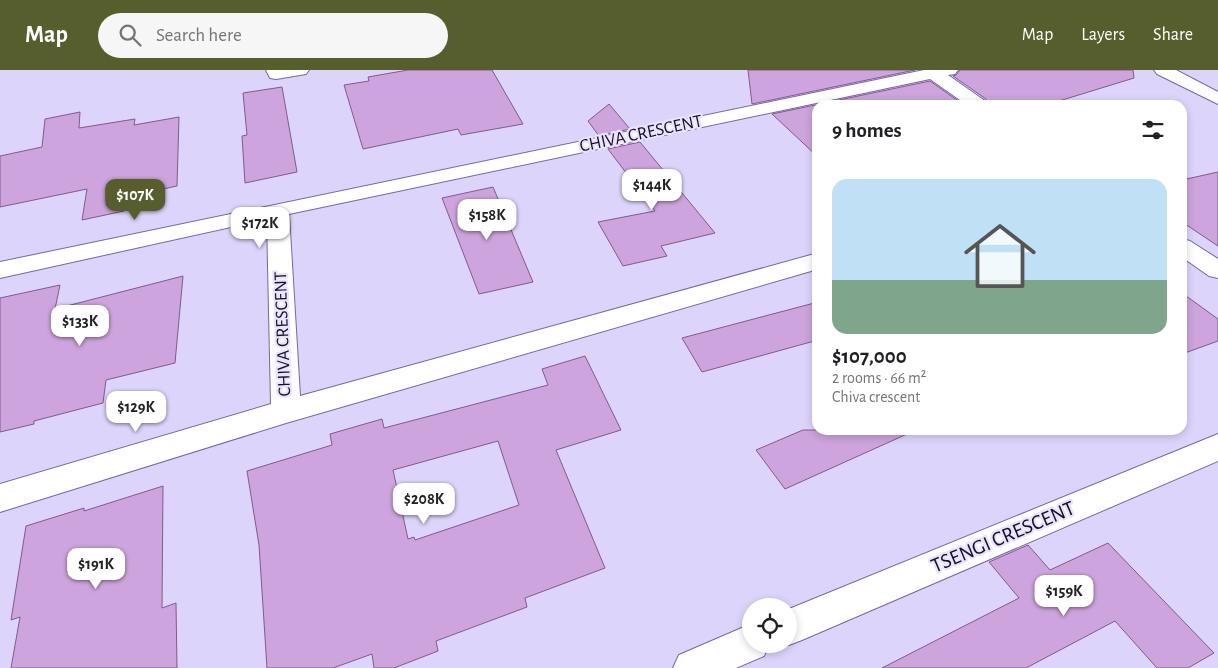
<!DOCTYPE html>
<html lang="en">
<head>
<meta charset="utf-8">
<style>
  :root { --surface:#fff; --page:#f6f6f6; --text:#202124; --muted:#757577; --accent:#565e2d }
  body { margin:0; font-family:"Alegreya Sans",sans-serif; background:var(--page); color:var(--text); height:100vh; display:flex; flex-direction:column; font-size:19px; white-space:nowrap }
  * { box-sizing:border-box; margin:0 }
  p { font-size:16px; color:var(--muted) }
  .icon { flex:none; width:28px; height:28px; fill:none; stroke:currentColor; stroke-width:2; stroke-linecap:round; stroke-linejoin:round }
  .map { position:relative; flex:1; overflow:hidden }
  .details { position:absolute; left:812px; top:30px; width:375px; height:335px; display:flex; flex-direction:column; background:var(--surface); border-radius:15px; box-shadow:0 2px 8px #0003 }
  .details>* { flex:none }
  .tools { position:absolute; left:742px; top:528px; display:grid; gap:10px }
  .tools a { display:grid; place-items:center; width:55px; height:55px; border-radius:50%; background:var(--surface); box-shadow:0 2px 8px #0003; font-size:25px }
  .price { position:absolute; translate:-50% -42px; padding:0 11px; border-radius:10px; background:#fff; color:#222; font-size:16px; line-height:32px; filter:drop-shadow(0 1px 2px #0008) }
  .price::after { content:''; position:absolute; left:50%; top:30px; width:15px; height:11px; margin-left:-8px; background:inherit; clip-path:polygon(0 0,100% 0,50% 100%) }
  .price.current { background:var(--accent); color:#fff }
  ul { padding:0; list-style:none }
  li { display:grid; align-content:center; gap:10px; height:265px; padding:0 20px }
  li span { display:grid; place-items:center; height:155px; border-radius:15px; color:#555 }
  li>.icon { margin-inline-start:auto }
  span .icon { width:90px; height:90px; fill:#fffc; stroke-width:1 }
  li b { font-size:21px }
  h2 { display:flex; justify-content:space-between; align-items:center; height:60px; padding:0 20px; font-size:21px }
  header { display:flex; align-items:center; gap:30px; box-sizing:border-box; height:70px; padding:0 25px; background:var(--accent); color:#fff }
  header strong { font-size:24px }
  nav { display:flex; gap:28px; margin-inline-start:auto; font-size:18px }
  .search { width:350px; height:45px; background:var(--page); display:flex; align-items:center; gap:12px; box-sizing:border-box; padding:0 18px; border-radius:28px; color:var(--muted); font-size:19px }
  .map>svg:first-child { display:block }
  .building { fill:#cda4dd; stroke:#805a8e; fill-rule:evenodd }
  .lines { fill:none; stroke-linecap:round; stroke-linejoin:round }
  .minor-casing { stroke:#7867a2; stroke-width:2 }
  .minor { fill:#fff; fill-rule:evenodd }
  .labels { text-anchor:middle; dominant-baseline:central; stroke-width:4.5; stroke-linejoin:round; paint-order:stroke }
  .street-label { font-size:18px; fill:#160f26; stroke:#e9e3fe }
  .near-street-label { font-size:21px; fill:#160f26; stroke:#e9e3fe }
</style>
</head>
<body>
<header>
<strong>Map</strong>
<div class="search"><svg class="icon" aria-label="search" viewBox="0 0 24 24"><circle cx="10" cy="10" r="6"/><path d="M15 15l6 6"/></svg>Search here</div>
<nav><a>Map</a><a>Layers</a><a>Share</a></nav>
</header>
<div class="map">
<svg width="1218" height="598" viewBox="0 0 1218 598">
  <rect width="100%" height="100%" fill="#ddd4fb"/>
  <!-- building -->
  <path class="building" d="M 408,0 L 492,0 L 523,54 L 461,65 L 458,59 L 363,79 L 344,15 L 369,11 L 368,7 Z
    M 748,0 L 915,0 L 752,34 Z
    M 960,0 L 1133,0 L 1134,8 L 1046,35 L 990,35 L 986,29 L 953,6 L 956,5 Z
    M 930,11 L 964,35 L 818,35 L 818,87 L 772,44 Z
    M 282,17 L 297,102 L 245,113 L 242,66 L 247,65 L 243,23 Z
    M 609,34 L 630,59 L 599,66 L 588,51 Z
    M 80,42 L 79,58 L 135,49 L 134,55 L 179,47 L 177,116 L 126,127 L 124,141 L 82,150 L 87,119 L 0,137 L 0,86 L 42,77 L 45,49 Z
    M 640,72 L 715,163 L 661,176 L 667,186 L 623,196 L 598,152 L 655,141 L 608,79 Z
    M 1218,102 L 1218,176 L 1182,152 L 1182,110 Z
    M 493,117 L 533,212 L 479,224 L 442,128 Z
    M 183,206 L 175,293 L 106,310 L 103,333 L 34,351 L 34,354 L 0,362 L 0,228 L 60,215 L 55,239 Z
    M 1182,223 L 1218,249 L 1218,271 L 1182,284 Z
    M 818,232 L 818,270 L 702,302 L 682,268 Z
    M 585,286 L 621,360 L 556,380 L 605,498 L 525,528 L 527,537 L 436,571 L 438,581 L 394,598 L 374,598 L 372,584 L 333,598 L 267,598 L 259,475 L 247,401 L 332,375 L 330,364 L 382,349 L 384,358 L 548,315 L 542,299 ZM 498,371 L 519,435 L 415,470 L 414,467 L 408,469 L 393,400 Z
    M 803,360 L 916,360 L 785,419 L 756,380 Z
    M 163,416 L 162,538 L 176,533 L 177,598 L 11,598 L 20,547 L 11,550 L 26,456 L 84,438 L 84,441 Z
    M 1108,473 L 1214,583 L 1188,598 L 1157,598 L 1115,551 L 1026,598 L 882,598 L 1019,528 L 989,492 L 1028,475 L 1050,500 Z"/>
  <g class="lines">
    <!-- minor casing -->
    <g class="minor-casing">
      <path id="minor" d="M 266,0 L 309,0 L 306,4 L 276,9 L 270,8 Z
        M 924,0 L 958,0 L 955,4 L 948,5 L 985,31 L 988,35 L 967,35 L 930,9 L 289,144 L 300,326 L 818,183 L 818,199 L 286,353 L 0,442 L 0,414 L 271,334 L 267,149 L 0,208 L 0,192 Z
        M 1154,0 L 1176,0 L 1218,22 L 1218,34 L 1157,4 Z
        M 1182,169 L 1190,171 L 1218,189 L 1218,208 L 1209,206 L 1182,187 Z
        M 1218,364 L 1218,391 L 802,570 L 789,575 L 785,574 L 789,574 L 789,539 Z
        M 751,554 L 751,574 L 769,574 L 764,586 L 736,598 L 673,598 L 679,585 Z"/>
    </g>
    <!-- minor -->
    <use href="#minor" class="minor"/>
  </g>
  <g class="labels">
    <!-- street labels -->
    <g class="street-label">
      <text transform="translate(641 64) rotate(-12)">CHIVA CRESCENT</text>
      <text transform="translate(283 264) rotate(-92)">CHIVA CRESCENT</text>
    </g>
    <!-- near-street labels -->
    <g class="near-street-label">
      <text transform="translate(1003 467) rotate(-23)">TSENGI CRESCENT</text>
    </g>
  </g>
</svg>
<div class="tools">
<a><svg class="icon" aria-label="locate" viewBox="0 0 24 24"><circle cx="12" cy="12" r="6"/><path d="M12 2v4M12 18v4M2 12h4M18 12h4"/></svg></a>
</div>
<b class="price" style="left:652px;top:141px">$144K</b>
<b class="price current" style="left:135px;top:151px">$107K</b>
<b class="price" style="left:487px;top:171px">$158K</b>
<b class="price" style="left:260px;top:179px">$172K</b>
<b class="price" style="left:80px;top:277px">$133K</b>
<b class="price" style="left:136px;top:363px">$129K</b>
<b class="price" style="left:424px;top:455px">$208K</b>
<b class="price" style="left:96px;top:520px">$191K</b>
<b class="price" style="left:1064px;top:547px">$159K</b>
<section class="details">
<h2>9 homes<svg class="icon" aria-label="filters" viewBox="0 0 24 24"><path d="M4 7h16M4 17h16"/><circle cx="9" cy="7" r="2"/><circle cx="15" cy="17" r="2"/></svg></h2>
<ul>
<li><span style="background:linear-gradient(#bfe0f5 65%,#7fa58c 0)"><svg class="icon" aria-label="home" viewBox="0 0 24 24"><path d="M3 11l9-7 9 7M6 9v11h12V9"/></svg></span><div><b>$107,000</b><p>2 rooms · 66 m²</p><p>Chiva crescent</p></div></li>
</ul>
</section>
</div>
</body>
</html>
